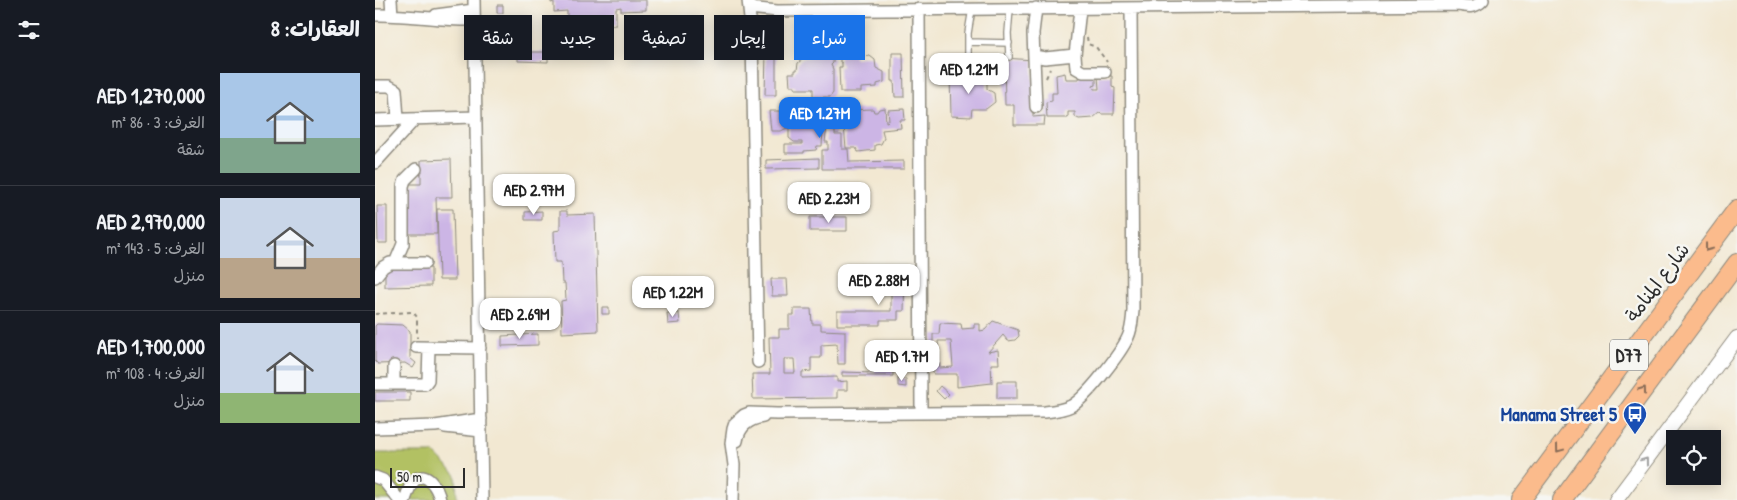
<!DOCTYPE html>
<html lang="ar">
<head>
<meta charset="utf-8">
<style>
  :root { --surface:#171b24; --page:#20242c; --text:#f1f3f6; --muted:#9ea1a6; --line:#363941; --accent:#1a73e8 }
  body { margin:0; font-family:"Patrick Hand","Playpen Sans Arabic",sans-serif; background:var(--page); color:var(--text); direction:rtl; height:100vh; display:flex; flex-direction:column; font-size:19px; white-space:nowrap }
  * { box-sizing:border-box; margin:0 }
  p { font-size:16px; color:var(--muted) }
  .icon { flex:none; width:28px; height:28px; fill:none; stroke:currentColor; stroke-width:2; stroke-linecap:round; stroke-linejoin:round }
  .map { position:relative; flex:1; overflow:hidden; direction:ltr }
  .panel { display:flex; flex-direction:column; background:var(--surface); width:375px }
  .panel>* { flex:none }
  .banner { position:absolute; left:15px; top:15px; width:475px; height:45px; direction:rtl; display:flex; gap:10px }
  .controls { position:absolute; left:1291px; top:430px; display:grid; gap:10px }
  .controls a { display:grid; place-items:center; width:55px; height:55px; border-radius:0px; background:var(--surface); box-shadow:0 2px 12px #0003; font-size:25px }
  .scale { position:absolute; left:15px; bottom:12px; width:75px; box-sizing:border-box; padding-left:5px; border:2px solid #2b2b2b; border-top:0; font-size:14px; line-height:18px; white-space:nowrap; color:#2b2b2b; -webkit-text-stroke:4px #f6f6f2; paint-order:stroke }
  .price { position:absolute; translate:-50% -42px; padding:0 11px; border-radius:10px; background:#fff; color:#222; font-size:16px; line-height:32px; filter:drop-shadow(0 1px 2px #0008) }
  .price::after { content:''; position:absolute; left:50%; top:30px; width:15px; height:11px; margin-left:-8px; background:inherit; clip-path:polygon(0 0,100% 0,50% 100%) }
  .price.active { background:var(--accent); color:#fff }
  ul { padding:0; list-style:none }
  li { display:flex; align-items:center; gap:15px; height:125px; padding:0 15px }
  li+li { border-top:1px solid var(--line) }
  li span { display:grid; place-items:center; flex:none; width:140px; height:100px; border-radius:0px; color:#555 }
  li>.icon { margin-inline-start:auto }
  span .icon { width:60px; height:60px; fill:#fffc; stroke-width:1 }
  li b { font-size:21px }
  h2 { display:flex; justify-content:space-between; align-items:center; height:60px; padding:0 15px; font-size:21px }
  .chip { padding:0 18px; border-radius:0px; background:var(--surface); box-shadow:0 2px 12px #0003; font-size:18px; line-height:45px }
  .chip.active { background:var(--accent); color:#fff }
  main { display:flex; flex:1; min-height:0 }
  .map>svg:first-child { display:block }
  .green { fill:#b2c163; stroke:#6e7647 }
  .building { fill:#ccb5e5; fill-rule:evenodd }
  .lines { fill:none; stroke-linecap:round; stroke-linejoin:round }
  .service-casing { stroke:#8e8a7e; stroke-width:8 }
  .minor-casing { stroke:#8e8a7e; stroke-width:14 }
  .tertiary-casing { stroke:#8e8a7e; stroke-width:16 }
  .primary-casing { stroke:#8e8a7e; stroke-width:20 }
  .path { stroke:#8e8a7e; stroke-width:2; stroke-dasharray:4 4; stroke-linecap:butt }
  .service { stroke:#fff; stroke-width:5.5 }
  .minor { stroke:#fff; stroke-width:11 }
  .tertiary { stroke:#fff; stroke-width:14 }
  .primary { stroke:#fbbb8c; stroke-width:18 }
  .oneway { stroke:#896c57 }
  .oneway2 { stroke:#a0a0a0 }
  .labels { text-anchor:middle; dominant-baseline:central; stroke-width:5; stroke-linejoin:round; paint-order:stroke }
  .shield { fill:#f6f6f2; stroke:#686867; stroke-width:1 }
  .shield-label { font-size:18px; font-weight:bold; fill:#2b2b2b }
  .street-label { font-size:19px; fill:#2b2b2b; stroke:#f6f6f2 }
  .transit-label { font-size:19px; font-weight:bold; fill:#164399; stroke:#f6f6f2; text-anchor:end }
</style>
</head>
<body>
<main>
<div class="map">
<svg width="1362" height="500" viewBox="0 0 1362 500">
  <rect width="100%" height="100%" fill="#f6f6f2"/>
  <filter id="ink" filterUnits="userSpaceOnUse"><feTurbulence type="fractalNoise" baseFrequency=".02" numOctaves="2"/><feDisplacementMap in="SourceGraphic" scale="10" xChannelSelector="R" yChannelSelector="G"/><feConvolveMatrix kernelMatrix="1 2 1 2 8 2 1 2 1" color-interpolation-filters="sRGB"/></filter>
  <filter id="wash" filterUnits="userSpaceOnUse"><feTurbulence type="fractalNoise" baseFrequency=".0096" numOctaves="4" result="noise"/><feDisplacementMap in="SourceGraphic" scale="20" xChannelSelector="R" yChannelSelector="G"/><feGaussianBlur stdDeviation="1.12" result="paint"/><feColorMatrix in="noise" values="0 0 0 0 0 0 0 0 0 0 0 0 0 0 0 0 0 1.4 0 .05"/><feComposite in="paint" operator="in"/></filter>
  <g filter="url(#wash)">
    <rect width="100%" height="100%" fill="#f2e8d2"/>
    <!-- green -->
    <path class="green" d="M 0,453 L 59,453 L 81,475 L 82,500 L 0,500 Z"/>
    <g id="blocks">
      <!-- building -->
      <path class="building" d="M 176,0 L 271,0 L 271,10 L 246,11 L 246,7 L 241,8 L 241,25 L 192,27 L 191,23 L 188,23 L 188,18 L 192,18 L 192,11 L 179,12 L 179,2 L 176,3 Z
        M 122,5 L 128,5 L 128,13 L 122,13 Z
        M 126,45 L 132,45 L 133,53 L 127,53 Z
        M 391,51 L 401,51 L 401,95 L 390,95 Z
        M 143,52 L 173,52 L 173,62 L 143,61 Z
        M 467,53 L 477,53 L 480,58 L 495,56 L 500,60 L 501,68 L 509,72 L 509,82 L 502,84 L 502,87 L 486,88 L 486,92 L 465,92 L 464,67 L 467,67 L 467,63 L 465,62 L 465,55 L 467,55 Z
        M 517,53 L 528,53 L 529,97 L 520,97 L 519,81 L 517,81 Z
        M 453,54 L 458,57 L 458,63 L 456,65 L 458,69 L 458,93 L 455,97 L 438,97 L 438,89 L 420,89 L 420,86 L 415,86 L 414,73 L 420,73 L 420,70 L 422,70 L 423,63 L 429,58 Z
        M 629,58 L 658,60 L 658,117 L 670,116 L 669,125 L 639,125 L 639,105 L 630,105 Z
        M 690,73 L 691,79 L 704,79 L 705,76 L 716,75 L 721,79 L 721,85 L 718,86 L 719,89 L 724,89 L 723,76 L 737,76 L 737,87 L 740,88 L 739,114 L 727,114 L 724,113 L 718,118 L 704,119 L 700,117 L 700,112 L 693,112 L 693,118 L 672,118 L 671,102 L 677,101 L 677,93 L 682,93 L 681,75 Z
        M 591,74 L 591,78 L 605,76 L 612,82 L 612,89 L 619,93 L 620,102 L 611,109 L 597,109 L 596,117 L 576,116 L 575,75 Z
        M 413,107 L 419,107 L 421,110 L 424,110 L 424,107 L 448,108 L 453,111 L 453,118 L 458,117 L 458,122 L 460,123 L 460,135 L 467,135 L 467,149 L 473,149 L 474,162 L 529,161 L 529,169 L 447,169 L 447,150 L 453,150 L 453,142 L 450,142 L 452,127 L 444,127 L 448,130 L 447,146 L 442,146 L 441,150 L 429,151 L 429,153 L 410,153 L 410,144 L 427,144 L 427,142 L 419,142 L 414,138 L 414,127 L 406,131 L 396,131 L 394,111 L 404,111 L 413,115 Z
        M 510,108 L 511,122 L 514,121 L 513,110 L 529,109 L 530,120 L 525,120 L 526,128 L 507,130 L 509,138 L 506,144 L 500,145 L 500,150 L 483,152 L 481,148 L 471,148 L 468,115 L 472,110 L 498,109 L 499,112 L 502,112 L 504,109 Z
        M 444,158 L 444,168 L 391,169 L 391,160 Z
        M 76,159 L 77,197 L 61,197 L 62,234 L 32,234 L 32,184 L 46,184 L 46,160 Z
        M 2,206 L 12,206 L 12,243 L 3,243 Z
        M 62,209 L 78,209 L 80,280 L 64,280 Z
        M 167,211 L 167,220 L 150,220 L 150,212 Z
        M 185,211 L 192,211 L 192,215 L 220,214 L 223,331 L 187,333 L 186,301 L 191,300 L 190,283 L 187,283 L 186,262 L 180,262 L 179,231 L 185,230 Z
        M 435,217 L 472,217 L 472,231 L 435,231 Z
        M 10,268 L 56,268 L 56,286 L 10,287 Z
        M 516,271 L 530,271 L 529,311 L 523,311 L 523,320 L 505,320 L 505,325 L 462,325 L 462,311 L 516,311 Z
        M 396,279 L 412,279 L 413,296 L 397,296 Z
        M 227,307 L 234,307 L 234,314 L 227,314 Z
        M 419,309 L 436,309 L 437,324 L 446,324 L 446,330 L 470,331 L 470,364 L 463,364 L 462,344 L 446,345 L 446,358 L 436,358 L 436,371 L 427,372 L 427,378 L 462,377 L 462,382 L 472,381 L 472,390 L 462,390 L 462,398 L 378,399 L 377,374 L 395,374 L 394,337 L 404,337 L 404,329 L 414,329 L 414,315 L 419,315 ZM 409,359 L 419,359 L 420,373 L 409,373 Z
        M 292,313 L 304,313 L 305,323 L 293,324 Z
        M 618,321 L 643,330 L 644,336 L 640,340 L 633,341 L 628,335 L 613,352 L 623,350 L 624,364 L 616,364 L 617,383 L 582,387 L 582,374 L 558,374 L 558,334 L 564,334 L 565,323 L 586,324 L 587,329 L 599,328 L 599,324 L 605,324 L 605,331 L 610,330 ZM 563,341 L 576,341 L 578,367 L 565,368 Z
        M 2,324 L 28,325 L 35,331 L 35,358 L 41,363 L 38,368 L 30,363 L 3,364 L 0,361 L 0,326 Z
        M 163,334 L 163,345 L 127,346 L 127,336 Z
        M 500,364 L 518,365 L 518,376 L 467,376 L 467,372 L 500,373 Z
        M 523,378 L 531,379 L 531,387 L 523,386 Z
        M 622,381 L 642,381 L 642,398 L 622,398 Z
        M 565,386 L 574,394 L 569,399 L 561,391 Z
        M 0,392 L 35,392 L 35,401 L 0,401 Z"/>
    </g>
  </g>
  <g filter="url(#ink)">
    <use href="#blocks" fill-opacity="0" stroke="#8e8a7e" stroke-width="1"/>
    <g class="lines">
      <!-- service casing -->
      <g class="service-casing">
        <path id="service" d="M 593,42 L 634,43
          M 634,57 L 633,33 L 635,9
          M 593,71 L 593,33 L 597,9"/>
      </g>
      <!-- minor casing -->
      <g class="minor-casing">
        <path id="minor" d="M 16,0 L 17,15
          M 99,0 L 107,500
          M 373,0 L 377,38 L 383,362
          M 374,8 L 402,11 L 1083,5 C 1093,7 1101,8 1108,0
          M 661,8 L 658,33 L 661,107
          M 544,9 L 546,412
          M 705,9 L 700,55 L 701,68 L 708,72 L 730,72
          M 0,15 C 34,14 66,21 100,20
          M 61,15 L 99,10
          M 659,56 L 670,58 L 700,55
          M 0,86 L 14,86 L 21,90 L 23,119
          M 0,120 L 101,117
          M 0,163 L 40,119
          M 20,263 L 28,244 L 28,186 L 30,180 L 41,169
          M 0,277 L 8,267 L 15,263 L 50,263
          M 41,347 L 105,348
          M 0,384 L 50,384 L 53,380 L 54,348
          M 19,384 L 19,366
          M 70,427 L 106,431
          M 0,428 L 60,426 L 106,419
          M 362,441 C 364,426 374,419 388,417
          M 0,477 L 8,480 L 24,500
          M 30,500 C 32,494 34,486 39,481 C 51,468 63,489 65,500
          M 358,500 L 359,465 L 356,443 L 358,429 L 360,423 L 369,415 L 374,413 L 402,414 L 670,412 C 679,411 688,410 696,406 C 711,398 746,353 753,337 C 757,329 757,319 758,311 L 756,8"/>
      </g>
      <!-- tertiary casing -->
      <g class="tertiary-casing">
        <path id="tertiary" d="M 1241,500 L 1362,338"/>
      </g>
      <!-- primary casing -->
      <g class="primary-casing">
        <path id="primary" d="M 1146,500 L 1362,209
          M 1187,500 L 1362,263"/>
      </g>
      <!-- path -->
      <path class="path" d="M 712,37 L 713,44 L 721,47 L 732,62
        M 671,78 L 675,69
        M 0,314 L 38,312 L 42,317 L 42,338"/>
      <!-- service -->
      <use href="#service" class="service"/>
      <!-- minor -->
      <use href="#minor" class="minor"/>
      <!-- tertiary -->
      <use href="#tertiary" class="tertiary"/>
      <!-- primary -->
      <use href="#primary" class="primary"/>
    </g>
    <!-- one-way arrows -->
    <defs><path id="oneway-chevron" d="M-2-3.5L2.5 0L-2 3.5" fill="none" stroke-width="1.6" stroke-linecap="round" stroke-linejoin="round" transform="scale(1.25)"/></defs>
    <g class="oneway">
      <use href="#oneway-chevron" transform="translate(1333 248) rotate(127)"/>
      <use href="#oneway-chevron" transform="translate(1268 390) rotate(-54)"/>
      <use href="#oneway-chevron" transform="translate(1184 449) rotate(127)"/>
    </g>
    <use class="oneway2" href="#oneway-chevron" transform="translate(1270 461) rotate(-53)"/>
  </g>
  <!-- icons -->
  <defs>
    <g id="bus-pin" transform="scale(1.25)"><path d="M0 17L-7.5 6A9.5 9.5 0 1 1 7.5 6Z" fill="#1a4fb4" stroke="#f6f6f2"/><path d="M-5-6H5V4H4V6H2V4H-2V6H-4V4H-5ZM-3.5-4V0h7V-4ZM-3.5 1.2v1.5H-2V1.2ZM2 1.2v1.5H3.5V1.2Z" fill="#fff"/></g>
  </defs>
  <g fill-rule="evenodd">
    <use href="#bus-pin" x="1260" y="414"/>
  </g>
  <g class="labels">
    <!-- shield labels -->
    <rect class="shield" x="1235" y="339.5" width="38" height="31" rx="4"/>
    <g class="shield-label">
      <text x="1254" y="355">D77</text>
    </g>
    <!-- street labels -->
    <g class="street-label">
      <text transform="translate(1282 282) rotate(-53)">شارع المنامة</text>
    </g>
    <!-- transit labels -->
    <g class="transit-label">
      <text x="1242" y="414">Manama Street 5</text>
    </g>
  </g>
</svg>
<div class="controls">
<a><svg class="icon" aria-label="locate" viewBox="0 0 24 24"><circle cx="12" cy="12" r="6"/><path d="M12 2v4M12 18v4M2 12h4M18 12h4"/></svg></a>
</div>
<div class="scale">50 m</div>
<b class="price" style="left:594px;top:95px">AED 1.21M</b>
<b class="price active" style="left:445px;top:139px">AED 1.27M</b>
<b class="price" style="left:159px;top:216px">AED 2.97M</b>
<b class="price" style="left:454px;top:224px">AED 2.23M</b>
<b class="price" style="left:504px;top:306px">AED 2.88M</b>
<b class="price" style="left:298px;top:318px">AED 1.22M</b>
<b class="price" style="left:145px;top:340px">AED 2.69M</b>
<b class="price" style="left:527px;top:382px">AED 1.7M</b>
<div class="banner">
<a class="chip active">شراء</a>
<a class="chip">إيجار</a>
<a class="chip">تصفية</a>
<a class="chip">جديد</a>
<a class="chip">شقة</a>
</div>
</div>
<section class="panel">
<h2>العقارات: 8<svg class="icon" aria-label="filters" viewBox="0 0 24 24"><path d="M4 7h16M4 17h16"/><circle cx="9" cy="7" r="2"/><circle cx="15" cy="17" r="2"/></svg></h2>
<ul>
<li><span style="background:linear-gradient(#a9c7e8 65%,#7fa58c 0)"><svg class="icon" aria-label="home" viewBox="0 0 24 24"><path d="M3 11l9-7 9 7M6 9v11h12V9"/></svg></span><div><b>AED 1,270,000</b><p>الغرف: 3 · 86 m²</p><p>شقة</p></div></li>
<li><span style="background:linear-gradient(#c9d6e8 60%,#b9a48a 0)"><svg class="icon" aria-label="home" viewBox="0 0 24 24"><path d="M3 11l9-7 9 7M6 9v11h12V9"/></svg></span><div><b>AED 2,970,000</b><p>الغرف: 5 · 143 m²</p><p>منزل</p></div></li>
<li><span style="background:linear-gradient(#c9d6e8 70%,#8fb573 0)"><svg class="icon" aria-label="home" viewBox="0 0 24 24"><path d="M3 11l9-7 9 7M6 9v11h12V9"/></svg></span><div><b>AED 1,700,000</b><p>الغرف: 4 · 108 m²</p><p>منزل</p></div></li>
</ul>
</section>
</main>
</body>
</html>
